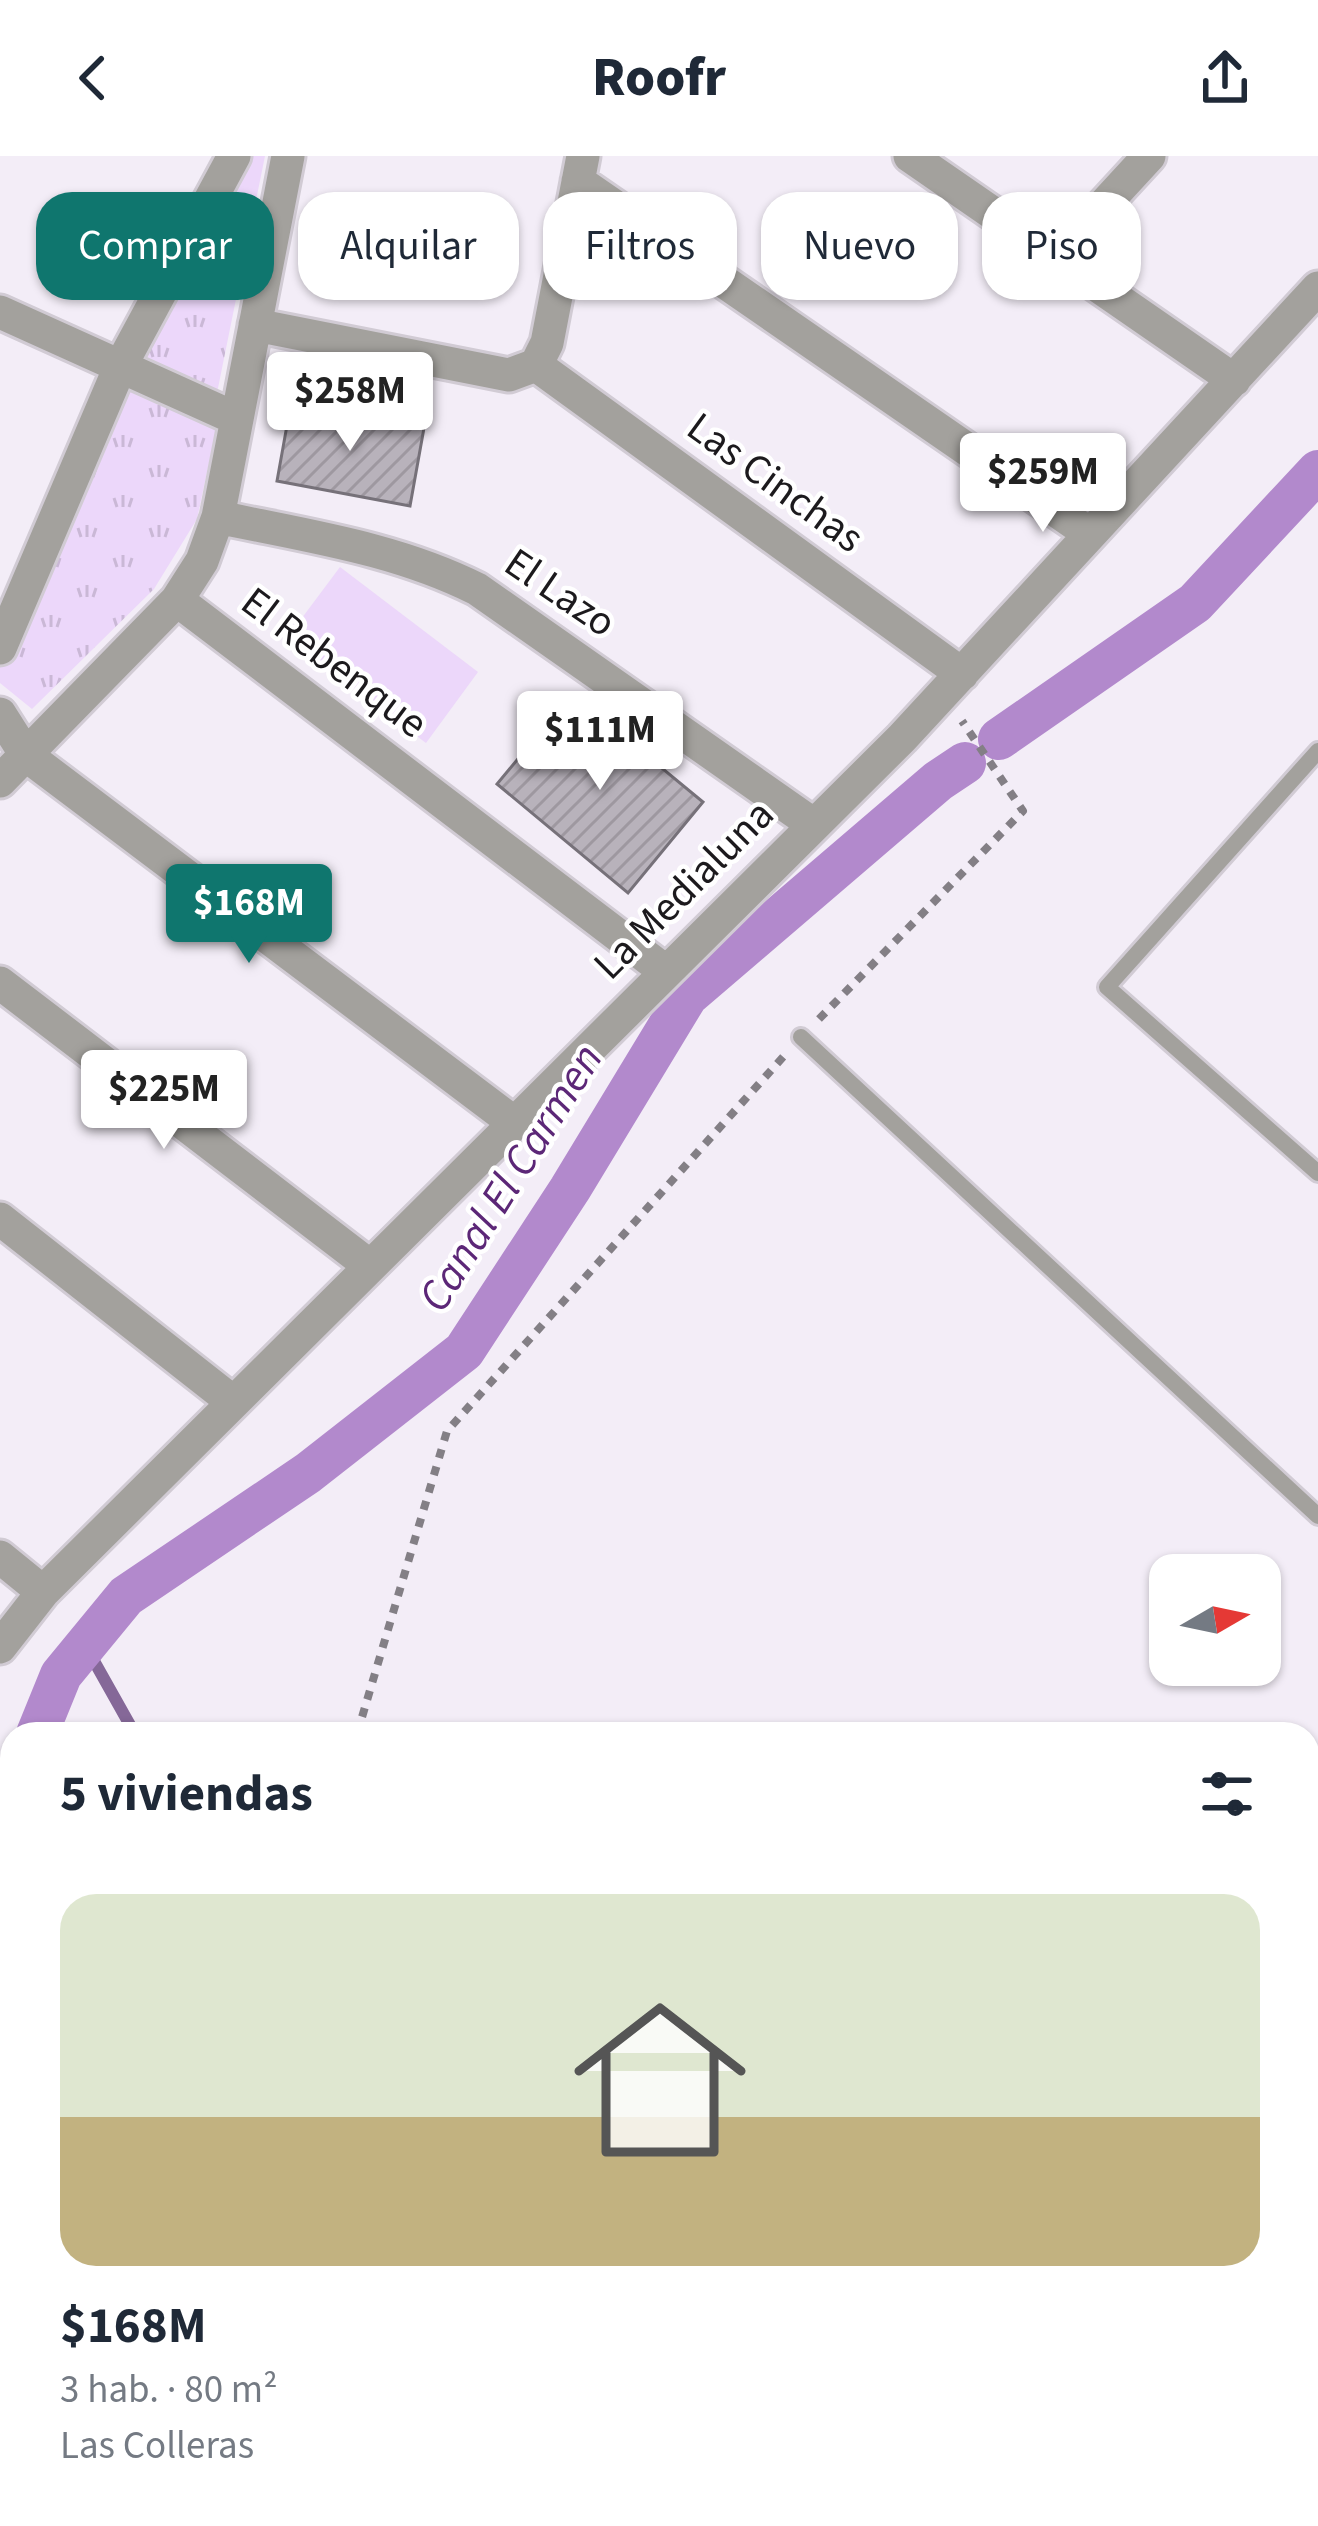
<!DOCTYPE html>
<html lang="es">
<head>
<meta charset="utf-8">
<style>
  :root { --surface:#fff; --page:#f2f2f3; --text:#1f2937; --muted:#747a83; --line:#e0e1e3; --accent:#0f766e }
  body { margin:0; font-family:"Source Sans 3",sans-serif; background:var(--page); color:var(--text); height:100vh; display:flex; flex-direction:column; font-size:45px; white-space:nowrap }
  * { box-sizing:border-box; margin:0 }
  p { font-size:39px; color:var(--muted) }
  .icon { flex:none; width:66px; height:66px; fill:none; stroke:currentColor; stroke-width:2; stroke-linecap:round; stroke-linejoin:round }
  .map { position:relative; flex:1; overflow:hidden }
  .details { position:absolute; left:0px; top:1566px; width:1320px; height:804px; display:flex; flex-direction:column; background:var(--surface); border-radius:36px 36px 0 0; box-shadow:0 3px 9px #0004 }
  .details>* { flex:none }
  .top-card { position:absolute; left:36px; top:36px; width:1248px; height:108px; display:flex; gap:24px }
  .needle { width:78px; rotate:81deg }
  .fabs { position:absolute; left:1149px; top:1398px; display:grid; gap:24px }
  .fabs a { display:grid; place-items:center; width:132px; height:132px; border-radius:24px; background:var(--surface); box-shadow:0 3px 9px #0004; font-size:60px }
  .price { position:absolute; translate:-50% -102px; padding:0 27px; border-radius:12px; background:#fff; color:#222; font-size:39px; line-height:78px; filter:drop-shadow(0 3px 6px #0008) }
  .price::after { content:''; position:absolute; left:50%; top:72px; width:36px; height:27px; margin-left:-18px; background:inherit; clip-path:polygon(0 0,100% 0,50% 100%) }
  .price.current { background:var(--accent); color:#fff }
  ul { padding:0; list-style:none }
  li { display:grid; align-content:center; gap:24px; height:636px; padding:0 60px }
  li+li { border-top:3px solid var(--line) }
  li span { display:grid; place-items:center; height:372px; border-radius:36px; color:#555 }
  li>.icon { margin-inline-start:auto }
  span .icon { width:216px; height:216px; fill:#fffc; stroke-width:1 }
  li b { font-size:51px }
  h2 { display:flex; justify-content:space-between; align-items:center; height:144px; padding:0 60px; font-size:51px }
  .chip { padding:0 42px; border-radius:36px; background:var(--surface); box-shadow:0 3px 9px #0004; font-size:42px; line-height:108px }
  .chip.current { background:var(--accent); color:#fff }
  header { display:flex; justify-content:space-between; align-items:center; height:156px; padding:0 60px; background:var(--surface); font-size:54px; font-weight:800 }
  .map>svg:first-child { display:block }
  .grass { fill:url(#grass-dots) }
  .park { fill:url(#park-tufts) }
  .garden { fill:#ecd7fa }
  .lines { fill:none; stroke-linecap:round; stroke-linejoin:round }
  .stream { stroke:#856898; stroke-width:12 }
  .canal { stroke:#b289cc; stroke-width:42 }
  .building { fill:url(#building-hatch); stroke:#767179; stroke-width:3 }
  .lane-casing { stroke:#d1cbd4; stroke-width:22 }
  .street-casing { stroke:#d1cbd4; stroke-width:39 }
  .path { stroke:#837f85; stroke-width:8; stroke-dasharray:9 9; stroke-linecap:butt }
  .lane { stroke:#a3a19d; stroke-width:16 }
  .street { stroke:#a3a19d; stroke-width:33 }
  .labels { text-anchor:middle; dominant-baseline:central; stroke-width:9; stroke-linejoin:round; paint-order:stroke }
  .street-label { font-size:42px; fill:#1c1a1d; stroke:#fff }
  .water-label { font-size:45px; font-style:italic; fill:#5c2777; stroke:#fff }
</style>
</head>
<body>
<header><svg class="icon" aria-label="back" viewBox="0 0 24 24"><path d="M15 5l-7 7 7 7"/></svg>Roofr<svg class="icon" aria-label="share" viewBox="0 0 24 24"><path d="M12 15V3M7 8l5-5 5 5M5 13v7h14v-7"/></svg></header>
<div class="map">
<svg width="1318" height="2370" viewBox="0 0 1318 2370">
  <defs>
    <pattern id="grass-dots" width="8" height="8" patternUnits="userSpaceOnUse" patternTransform="scale(3)"><rect width="8" height="8" fill="#ecd7fa"/><path d="M2 2h.1M6 6h.1" fill="none" stroke="#cab8d6" stroke-width="1.8" stroke-linecap="round"/></pattern>
    <pattern id="park-tufts" width="24" height="20" patternUnits="userSpaceOnUse" patternTransform="scale(3)"><rect width="24" height="20" fill="#ecd7fa"/><path d="M3 7l-1-3M5 7V3M7 7l1-3M15 17l-1-3M17 17v-4M19 17l1-3" fill="none" stroke="#cab8d6"/></pattern>
    <pattern id="building-hatch" width="6" height="6" patternUnits="userSpaceOnUse" patternTransform="scale(3)"><rect width="6" height="6" fill="#b8b2bb"/><path d="M-1 1l2-2M0 6l6-6M5 7l2-2" fill="none" stroke="#9e98a0"/></pattern>
  </defs>
  <rect width="100%" height="100%" fill="#f3edf7"/>
  <!-- grass -->
  <path class="grass" d="M 12,1874 L 12,2358 L 852,2358 L 868,2370 L 0,2370 L 0,1892 Z"/>
  <!-- park -->
  <path class="park" d="M 235,0 L 265,0 L 217,237 L 136,200 Z
    M 132,231 L 217,269 L 197,363 L 154,433 L 32,553 L 0,527 L 0,490 Z"/>
  <!-- garden -->
  <path class="garden" d="M 340,411 L 478,516 L 426,587 L 287,482 Z"/>
  <g class="lines">
    <!-- stream -->
    <path class="stream" d="M 85,1489 L 135,1578
      M 1075,2358 L 1093,2370"/>
    <!-- canal -->
    <path class="canal" d="M 999,583 L 1195,447 L 1318,315
      M 37,1578 L 61,1519 L 126,1440 L 308,1317 L 464,1195 L 570,1033 L 687,840 L 938,625 L 965,607
      M 0,1670 L 12,1640"/>
  </g>
  <!-- building -->
  <path class="building" d="M 291,247 L 424,272 L 410,350 L 277,325 Z
    M 572,538 L 703,646 L 628,737 L 497,628 Z"/>
  <g class="lines">
    <!-- lane casing -->
    <g class="lane-casing">
      <path id="lane" d="M 1318,595 L 1107,831 L 1318,1017
        M 801,881 L 1318,1360"/>
    </g>
    <!-- street casing -->
    <g class="street-casing">
      <path id="street" d="M 910,0 L 1234,224
        M 578,25 L 1090,378
        M 1056,101 L 1149,0
        M 0,156 L 237,263
        M 255,169 L 509,219 L 536,209
        M 536,209 L 962,518
        M 536,209 L 547,187 L 583,0
        M 218,361 C 307,380 395,392 477,433 L 814,669
        M 177,444 L 665,815
        M 0,492 L 120,211 L 234,0
        M 0,558 L 26,599 L 513,966
        M 0,625 L 177,444 L 202,405 L 218,361 L 288,0
        M 0,827 L 370,1110
        M 0,1063 L 233,1246
        M 0,1401 L 43,1436
        M 0,1491 L 43,1436 L 902,582 L 1318,132
        M 1308,2229 L 1318,2218
        M 1183,2370 L 1190,2358"/>
    </g>
    <!-- path -->
    <path class="path" d="M 819,863 L 1023,655 L 962,565
      M 357,1578 L 447,1275 L 784,900
      M 0,1936 L 12,1932"/>
    <!-- lane -->
    <use href="#lane" class="lane"/>
    <!-- street -->
    <use href="#street" class="street"/>
  </g>
  <g class="labels">
    <!-- street labels -->
    <g class="street-label">
      <text transform="translate(775 327) rotate(36)">Las Cinchas</text>
      <text transform="translate(560 437) rotate(34)">El Lazo</text>
      <text transform="translate(334 507) rotate(37)">El Rebenque</text>
      <text transform="translate(684 734) rotate(-45)">La Medialuna</text>
    </g>
    <!-- water labels -->
    <g class="water-label">
      <text transform="translate(511 1022) rotate(-58)">Canal El Carmen</text>
    </g>
  </g>
</svg>
<div class="fabs">
<a><svg class="needle" viewBox="-14 -14 28 28"><path d="M0-13l5 13h-10z" fill="#e53935"/><path d="M0 13l5-13h-10z" fill="#747a83"/></svg></a>
</div>
<b class="price" style="left:350px;top:298px">$258M</b>
<b class="price" style="left:1043px;top:379px">$259M</b>
<b class="price" style="left:600px;top:637px">$111M</b>
<b class="price current" style="left:249px;top:810px">$168M</b>
<b class="price" style="left:164px;top:996px">$225M</b>
<div class="top-card">
<a class="chip current">Comprar</a>
<a class="chip">Alquilar</a>
<a class="chip">Filtros</a>
<a class="chip">Nuevo</a>
<a class="chip">Piso</a>
</div>
<section class="details">
<h2>5 viviendas<svg class="icon" aria-label="filters" viewBox="0 0 24 24"><path d="M4 7h16M4 17h16"/><circle cx="9" cy="7" r="2"/><circle cx="15" cy="17" r="2"/></svg></h2>
<ul>
<li><span style="background:linear-gradient(#dfe7d0 60%,#c2b280 0)"><svg class="icon" aria-label="home" viewBox="0 0 24 24"><path d="M3 11l9-7 9 7M6 9v11h12V9"/></svg></span><div><b>$168M</b><p>3 hab. · 80 m²</p><p>Las Colleras</p></div></li>
</ul>
</section>
</div>
</body>
</html>
